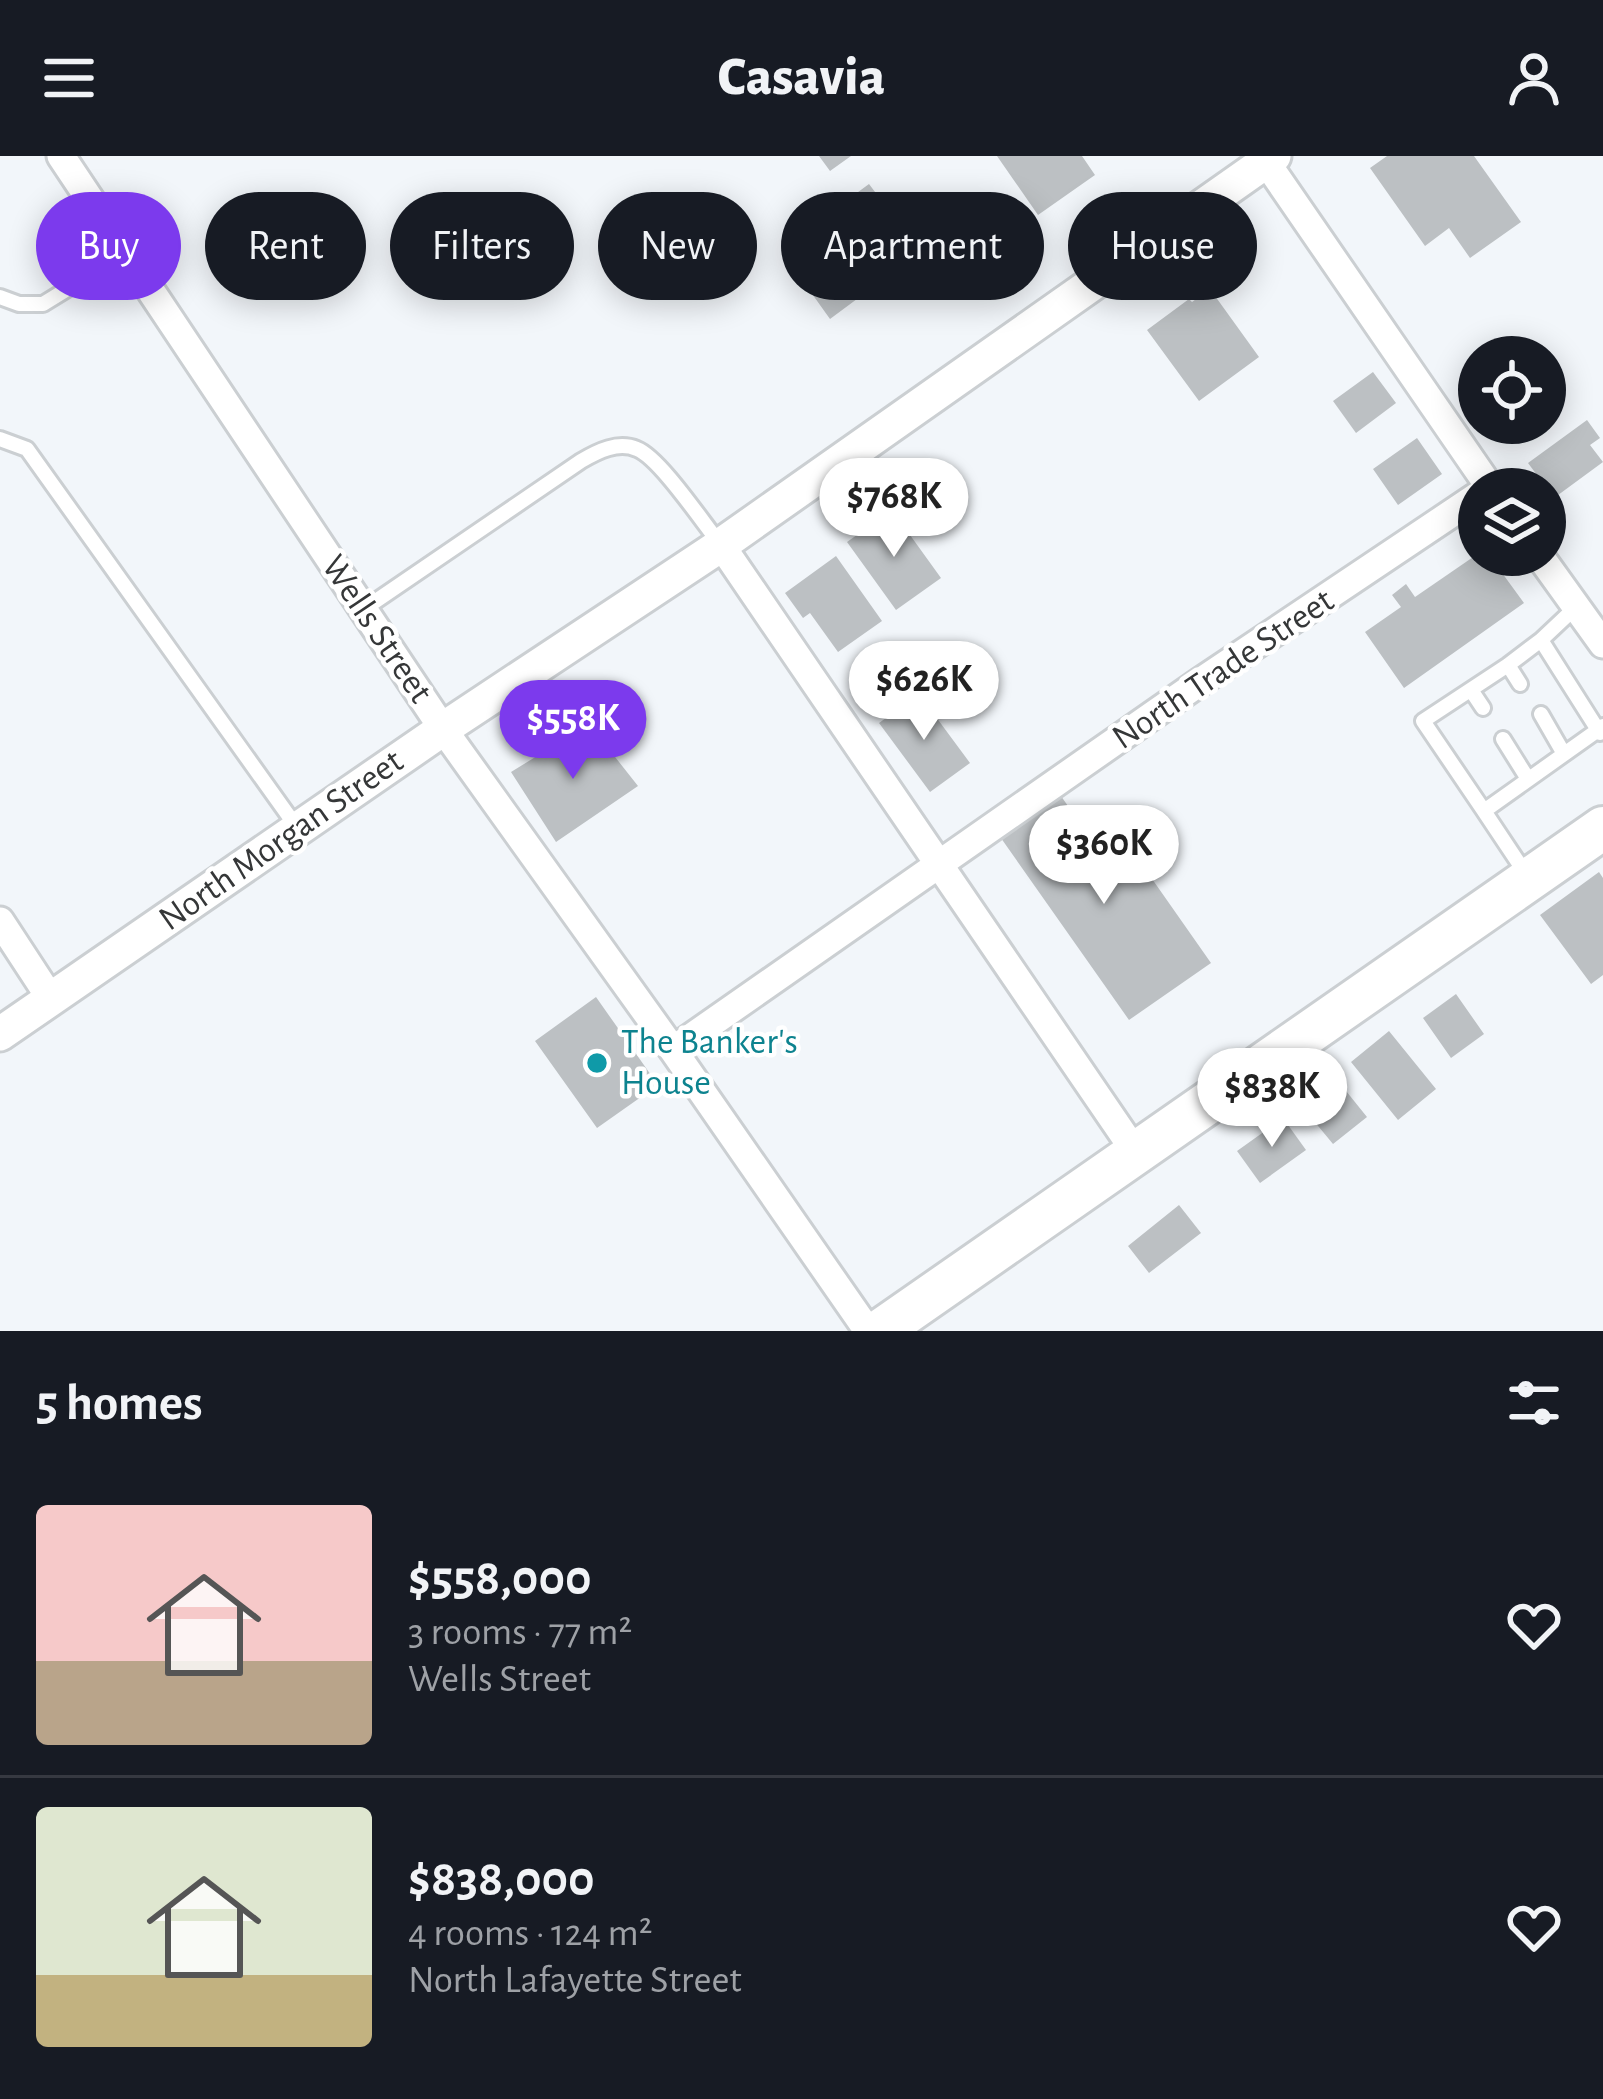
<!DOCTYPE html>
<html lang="en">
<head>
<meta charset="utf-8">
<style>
  :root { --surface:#171b24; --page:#242831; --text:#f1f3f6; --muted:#9ea1a6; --line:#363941; --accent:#7c3aed }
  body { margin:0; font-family:"Alegreya Sans",sans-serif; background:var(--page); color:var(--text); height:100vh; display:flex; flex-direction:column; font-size:45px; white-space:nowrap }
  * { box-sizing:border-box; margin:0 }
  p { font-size:39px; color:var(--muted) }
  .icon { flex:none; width:66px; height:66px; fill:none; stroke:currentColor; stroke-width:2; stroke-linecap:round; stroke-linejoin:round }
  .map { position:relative; height:1175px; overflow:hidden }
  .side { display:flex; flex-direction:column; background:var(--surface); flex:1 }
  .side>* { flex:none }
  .banner { position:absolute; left:36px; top:36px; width:1533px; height:108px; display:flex; gap:24px }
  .controls { position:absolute; left:1458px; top:180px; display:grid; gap:24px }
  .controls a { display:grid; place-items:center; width:108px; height:108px; border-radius:50%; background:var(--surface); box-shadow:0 6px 30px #0003; font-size:60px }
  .price { position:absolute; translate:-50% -102px; padding:0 27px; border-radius:42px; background:#fff; color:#222; font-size:39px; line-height:78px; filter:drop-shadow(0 3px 6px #0008) }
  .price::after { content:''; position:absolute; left:50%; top:72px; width:36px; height:27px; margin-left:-18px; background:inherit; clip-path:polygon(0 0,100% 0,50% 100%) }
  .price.current { background:var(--accent); color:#fff }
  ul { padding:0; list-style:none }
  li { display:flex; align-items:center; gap:36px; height:300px; padding:0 36px }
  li+li { border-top:3px solid var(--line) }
  li span { display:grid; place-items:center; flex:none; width:336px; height:240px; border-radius:12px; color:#555 }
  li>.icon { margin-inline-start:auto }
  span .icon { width:144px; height:144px; fill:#fffc; stroke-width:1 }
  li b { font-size:51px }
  h2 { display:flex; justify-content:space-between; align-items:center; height:144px; padding:0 36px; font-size:51px }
  .pill { padding:0 42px; border-radius:54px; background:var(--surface); box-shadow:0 6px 30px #0003; font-size:42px; line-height:108px }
  .pill.current { background:var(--accent); color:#fff }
  header { display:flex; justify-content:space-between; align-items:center; height:156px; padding:0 36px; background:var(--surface); font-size:54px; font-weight:800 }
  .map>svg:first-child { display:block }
  .building { fill:#bcc0c3 }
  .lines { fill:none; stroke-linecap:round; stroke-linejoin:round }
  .service-casing { stroke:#cbcfd2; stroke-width:20 }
  .minor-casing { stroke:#cbcfd2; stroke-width:33 }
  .tertiary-casing { stroke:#cbcfd2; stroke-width:39 }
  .primary-casing { stroke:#cbcfd2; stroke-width:48 }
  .service { stroke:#fff; stroke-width:14 }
  .minor { stroke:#fff; stroke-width:27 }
  .tertiary { stroke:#fff; stroke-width:33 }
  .primary { stroke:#fff; stroke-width:42 }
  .culture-dot { fill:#0f9aa8; stroke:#fff; stroke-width:4.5 }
  .labels { text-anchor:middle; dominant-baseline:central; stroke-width:9; stroke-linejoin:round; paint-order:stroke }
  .street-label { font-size:36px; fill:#353738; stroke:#fff }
  .culture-label { font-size:36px; fill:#0d838f; stroke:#fff; text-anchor:start }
</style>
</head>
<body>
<header><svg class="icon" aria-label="menu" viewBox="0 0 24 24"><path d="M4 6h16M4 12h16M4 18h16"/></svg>Casavia<svg class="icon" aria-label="person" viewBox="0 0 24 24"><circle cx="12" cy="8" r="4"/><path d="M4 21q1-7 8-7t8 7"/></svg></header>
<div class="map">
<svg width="1603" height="1175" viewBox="0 0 1603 1175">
  <rect width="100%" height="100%" fill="#f2f6fa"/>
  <!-- building -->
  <path class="building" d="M 819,0 L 851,0 L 830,15 Z
    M 997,0 L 1082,0 L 1095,19 L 1038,59 Z
    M 1387,0 L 1474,0 L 1521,66 L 1470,102 L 1449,72 L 1425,90 L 1370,12 Z
    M 869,28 L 897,65 L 892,68 L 915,100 L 830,163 L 790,107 L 845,66 L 835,53 Z
    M 1210,133 L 1259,201 L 1199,245 L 1147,174 L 1189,143 L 1192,146 Z
    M 1373,216 L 1396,247 L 1356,277 L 1333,245 Z
    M 1587,264 L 1600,282 L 1590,289 L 1603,306 L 1554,342 L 1528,307 Z
    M 1417,282 L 1442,318 L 1398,349 L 1373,313 Z
    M 892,354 L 941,422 L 896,454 L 847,386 Z
    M 1479,397 L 1479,399 L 1489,399 L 1524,447 L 1404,532 L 1365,476 L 1401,451 L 1392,439 L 1406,428 L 1415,441 Z
    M 836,400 L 882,465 L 838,496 L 810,457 L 803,462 L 785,437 Z
    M 919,538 L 970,607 L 930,636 L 879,567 Z
    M 589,568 L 638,630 L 556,686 L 511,616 Z
    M 1056,633 L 1121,725 L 1143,710 L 1211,807 L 1129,864 L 996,675 Z
    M 1599,716 L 1603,722 L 1603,819 L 1591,828 L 1540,759 Z
    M 1456,838 L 1484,878 L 1451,902 L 1423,862 Z
    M 596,841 L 658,929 L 597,972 L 535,885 Z
    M 1389,875 L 1436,933 L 1398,964 L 1351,906 Z
    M 1338,925 L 1367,961 L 1333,988 L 1304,953 Z
    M 1283,962 L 1306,994 L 1260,1027 L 1237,995 Z
    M 1179,1049 L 1201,1077 L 1149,1117 L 1128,1090 Z"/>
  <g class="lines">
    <!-- service casing -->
    <g class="service-casing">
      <path id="service" d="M 0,141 L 19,148 L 43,148 L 126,97
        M 0,283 L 27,293 L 298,673
        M 364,453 L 581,305 C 598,295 618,285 637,293 C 660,302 703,367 721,389
        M 1541,484 L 1576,451
        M 1508,509 L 1520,528
        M 1471,534 L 1483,552
        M 1541,558 L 1564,598
        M 1503,583 L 1528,623
        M 1484,655 L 1423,565 L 1508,509 L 1541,484 L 1598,574 L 1603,570
        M 1528,721 L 1484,655 L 1598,574 L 1600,577"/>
    </g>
    <!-- minor casing -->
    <g class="minor-casing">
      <path id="minor" d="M 61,0 L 443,573 L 673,894 L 868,1175
        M 1262,0 L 1491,333
        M 721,389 L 1136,997
        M 1539,399 L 1603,488
        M 0,765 L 51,843
        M 673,894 L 1200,526 L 1479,339"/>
    </g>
    <!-- tertiary casing -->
    <g class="tertiary-casing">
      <path id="tertiary" d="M 0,878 L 443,573 L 721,389 L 1274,0"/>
    </g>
    <!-- primary casing -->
    <g class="primary-casing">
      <path id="primary" d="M 880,1175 L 1603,672"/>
    </g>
    <!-- service -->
    <use href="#service" class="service"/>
    <!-- minor -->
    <use href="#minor" class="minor"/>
    <!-- tertiary -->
    <use href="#tertiary" class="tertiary"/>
    <!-- primary -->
    <use href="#primary" class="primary"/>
  </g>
  <!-- markers -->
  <circle class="culture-dot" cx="597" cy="907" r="12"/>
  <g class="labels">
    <!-- street labels -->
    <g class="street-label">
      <text transform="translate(377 473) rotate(56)">Wells Street</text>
      <text transform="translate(1223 513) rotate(-34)">North Trade Street</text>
      <text transform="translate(281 684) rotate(-35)">North Morgan Street</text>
    </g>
    <!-- culture labels -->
    <g class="culture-label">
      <text x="621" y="886">The Banker's<tspan x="621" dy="41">House</tspan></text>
    </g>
  </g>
</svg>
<div class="controls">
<a><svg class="icon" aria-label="locate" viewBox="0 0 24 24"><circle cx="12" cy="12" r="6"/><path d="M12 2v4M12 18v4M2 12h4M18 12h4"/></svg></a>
<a><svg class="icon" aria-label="layers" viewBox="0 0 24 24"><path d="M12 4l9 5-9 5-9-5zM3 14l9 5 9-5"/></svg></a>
</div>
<b class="price" style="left:894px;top:404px">$768K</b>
<b class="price" style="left:924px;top:587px">$626K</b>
<b class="price current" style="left:573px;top:626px">$558K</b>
<b class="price" style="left:1104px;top:751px">$360K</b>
<b class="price" style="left:1272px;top:994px">$838K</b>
<div class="banner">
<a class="pill current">Buy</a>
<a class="pill">Rent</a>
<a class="pill">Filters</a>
<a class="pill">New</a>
<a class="pill">Apartment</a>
<a class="pill">House</a>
</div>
</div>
<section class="side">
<h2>5 homes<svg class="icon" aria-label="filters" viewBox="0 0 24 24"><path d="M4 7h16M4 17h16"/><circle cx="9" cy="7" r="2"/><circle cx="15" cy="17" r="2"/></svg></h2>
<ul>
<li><span style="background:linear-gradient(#f6c9c9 65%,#b9a48a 0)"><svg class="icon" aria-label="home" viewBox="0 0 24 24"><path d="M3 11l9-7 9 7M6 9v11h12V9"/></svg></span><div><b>$558,000</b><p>3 rooms · 77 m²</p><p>Wells Street</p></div><svg class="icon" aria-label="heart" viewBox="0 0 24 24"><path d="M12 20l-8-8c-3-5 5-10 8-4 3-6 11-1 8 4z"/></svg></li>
<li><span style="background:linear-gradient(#dfe7d0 70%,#c2b280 0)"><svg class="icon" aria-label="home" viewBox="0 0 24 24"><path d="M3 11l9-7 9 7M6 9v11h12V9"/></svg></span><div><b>$838,000</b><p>4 rooms · 124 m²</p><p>North Lafayette Street</p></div><svg class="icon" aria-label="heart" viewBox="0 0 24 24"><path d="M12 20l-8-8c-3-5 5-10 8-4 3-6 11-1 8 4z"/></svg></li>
</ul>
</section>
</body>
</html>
